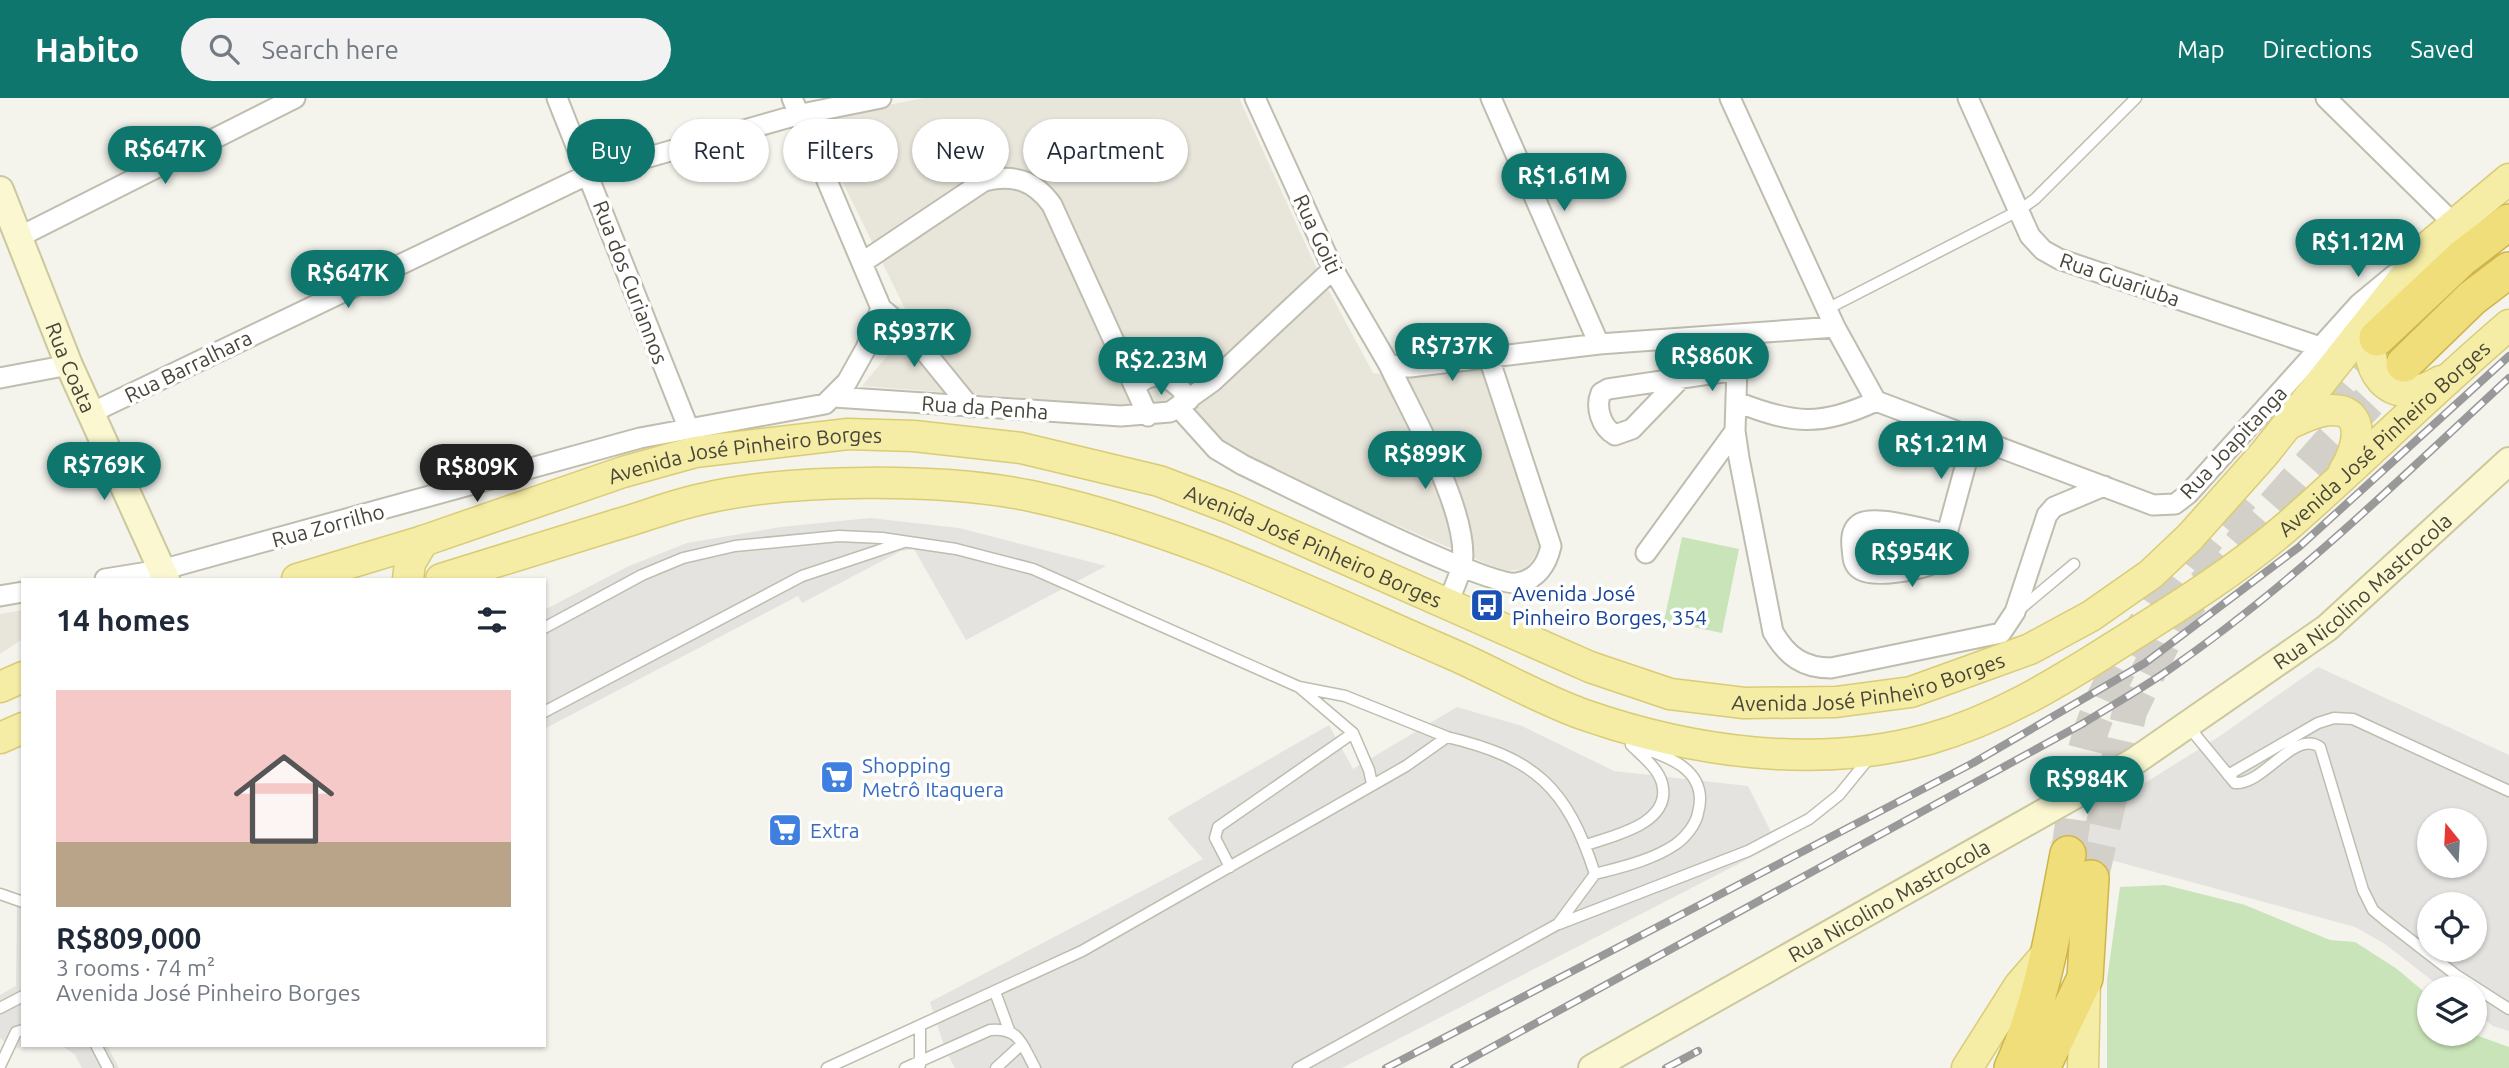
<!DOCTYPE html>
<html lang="en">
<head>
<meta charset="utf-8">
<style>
  :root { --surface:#fff; --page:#f2f2f3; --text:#1f2937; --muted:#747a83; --line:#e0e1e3; --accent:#0f766e }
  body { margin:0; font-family:Ubuntu,sans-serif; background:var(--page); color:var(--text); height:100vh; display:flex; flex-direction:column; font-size:26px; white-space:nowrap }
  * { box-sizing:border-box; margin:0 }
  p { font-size:23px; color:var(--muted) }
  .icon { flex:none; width:38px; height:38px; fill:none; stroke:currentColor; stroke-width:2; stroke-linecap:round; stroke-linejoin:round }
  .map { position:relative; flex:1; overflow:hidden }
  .sheet { position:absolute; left:21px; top:480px; width:525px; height:469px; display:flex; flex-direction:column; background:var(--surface); border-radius:0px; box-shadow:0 2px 5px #0004 }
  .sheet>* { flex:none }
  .banner { position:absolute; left:567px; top:21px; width:665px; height:63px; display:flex; gap:14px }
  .needle { width:46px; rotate:342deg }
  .fabs { position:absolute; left:2417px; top:710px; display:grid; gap:14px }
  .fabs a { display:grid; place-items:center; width:70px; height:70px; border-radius:50%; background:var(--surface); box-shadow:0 2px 5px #0004; font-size:35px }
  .price { position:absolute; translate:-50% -60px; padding:0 16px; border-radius:24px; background:var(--accent); color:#fff; font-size:23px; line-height:46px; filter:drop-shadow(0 2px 4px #0008) }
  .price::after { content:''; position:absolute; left:50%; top:42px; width:21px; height:16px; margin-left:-10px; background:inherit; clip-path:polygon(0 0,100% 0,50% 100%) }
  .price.on { background:#222; color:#fff }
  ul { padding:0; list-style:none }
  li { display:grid; align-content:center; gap:14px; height:371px; padding:0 35px }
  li+li { border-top:2px solid var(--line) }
  li span { display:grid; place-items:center; height:217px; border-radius:0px; color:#555 }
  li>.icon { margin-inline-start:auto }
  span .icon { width:126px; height:126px; fill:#fffc; stroke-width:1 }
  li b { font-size:30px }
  h2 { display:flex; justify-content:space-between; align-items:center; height:84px; padding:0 35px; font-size:30px }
  .tag { padding:0 24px; border-radius:32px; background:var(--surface); box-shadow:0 2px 5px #0004; font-size:24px; line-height:63px }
  .tag.on { background:var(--accent); color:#fff }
  header { display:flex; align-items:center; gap:42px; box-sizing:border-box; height:98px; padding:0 35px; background:var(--accent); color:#fff }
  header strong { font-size:33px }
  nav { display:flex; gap:38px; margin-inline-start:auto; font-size:24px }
  .search { width:490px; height:63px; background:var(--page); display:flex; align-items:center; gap:18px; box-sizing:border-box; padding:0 24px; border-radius:38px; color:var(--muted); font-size:26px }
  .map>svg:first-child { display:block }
  .residential { fill:#e8e6db }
  .green { fill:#c9e4b9 }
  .parking { fill:#e4e3e0; fill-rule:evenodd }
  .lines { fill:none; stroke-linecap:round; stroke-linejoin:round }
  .highway-tunnel { stroke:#d2d0c8; stroke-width:35; stroke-dasharray:35 18; stroke-linecap:butt }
  .lane-casing { stroke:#bfbdaf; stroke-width:13 }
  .street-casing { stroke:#bfbdaf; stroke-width:23 }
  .secondary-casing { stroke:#ccc89e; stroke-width:30 }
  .primary-casing { stroke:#d9cc75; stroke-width:33 }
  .highway-casing { stroke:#cfb54c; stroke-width:38 }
  .lane { stroke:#fff; stroke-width:10 }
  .street { stroke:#fff; stroke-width:19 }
  .secondary { stroke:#faf7d1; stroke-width:26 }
  .primary { stroke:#f5eca5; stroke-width:30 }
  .highway { stroke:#f0de7b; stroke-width:35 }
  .rail-casing { stroke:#999; stroke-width:8 }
  .rail { stroke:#fff; stroke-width:5; stroke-dasharray:16; stroke-linecap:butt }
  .labels { text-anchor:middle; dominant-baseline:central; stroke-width:7; stroke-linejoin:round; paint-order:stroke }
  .street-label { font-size:21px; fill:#48453a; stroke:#fff }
  .transit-label { font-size:21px; fill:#164399; stroke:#fff; text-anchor:start }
  .shop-label { font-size:21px; fill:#366cbe; stroke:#fff; text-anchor:start }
</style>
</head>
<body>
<header>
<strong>Habito</strong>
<div class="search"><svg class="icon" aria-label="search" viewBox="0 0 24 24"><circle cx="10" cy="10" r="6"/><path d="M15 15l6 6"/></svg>Search here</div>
<nav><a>Map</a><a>Directions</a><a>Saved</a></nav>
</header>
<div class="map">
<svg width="2509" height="970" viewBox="0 0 2509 970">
  <rect width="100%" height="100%" fill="#f4f3ec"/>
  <!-- residential -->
  <path class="residential" d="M 924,0 L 1239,0 L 1315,167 L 1373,275 L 1402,280 L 1485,271 L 1543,446 L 1526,471 L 1504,473 L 1310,390 L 1229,350 L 1194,313 L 862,288 L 913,227 L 812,22 Z
    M 23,512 L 23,541 L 0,556 L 0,516 Z"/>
  <!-- green -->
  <path class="green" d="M 1682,439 L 1739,451 L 1722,535 L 1664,523 Z
    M 2165,787 L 2245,807 L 2330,842 L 2355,844 L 2397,871 L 2429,898 L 2429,936 L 2473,936 L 2509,949 L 2509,970 L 2107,970 L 2107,882 L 2120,789 Z"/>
  <!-- parking -->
  <path class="parking" d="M 870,420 L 959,430 L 1106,468 L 966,542 L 914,451 L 901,453 L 802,505 L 798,498 L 544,631 L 544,512 L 629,468 L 687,445 L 781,429 Z
    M 2318,569 L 2509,657 L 2509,933 L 2493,928 L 2475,914 L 2474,891 L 2443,891 L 2385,846 L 2355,829 L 2049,745 L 2220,638 ZM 2429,723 L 2474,723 L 2474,768 L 2429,768 ZM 2429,807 L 2474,807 L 2474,852 L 2429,852 Z
    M 1457,609 L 1522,628 L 1614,673 L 1748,688 L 1777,746 L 1342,970 L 955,970 L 945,951 L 930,904 L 1203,761 L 1167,720 L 1329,627 L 1353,671 Z
    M 23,798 L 24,947 L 14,952 L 0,940 L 0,897 L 16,888 L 17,805 Z
    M 61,947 L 107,947 L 119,970 L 82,970 L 75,957 Z"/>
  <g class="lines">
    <!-- highway-tunnel -->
    <path class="highway-tunnel" d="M 2318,309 L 2377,240
      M 2068,756 C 2075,714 2078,670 2092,630 C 2119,552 2189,460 2243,397
      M 2091,780 L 2130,612 L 2163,544 L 2182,513 L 2327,348 L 2404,266"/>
    <!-- lane casing -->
    <g class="lane-casing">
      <path id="lane" d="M 1827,211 L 2018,113 L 2035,101 L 2136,0
        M 2019,512 L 2074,466
        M 544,530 L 642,477 L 683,460 L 735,448 L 839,438 L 882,440 L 956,451 L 1033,471 L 1299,589 L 1353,635 L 1369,672 L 1372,686
        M 1299,589 L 1345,598 L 1447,639
        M 544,614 L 802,478 L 904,444
        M 2188,628 L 2235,685 C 2264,687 2294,631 2320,649 L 2363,792 L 2373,812 L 2385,822 L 2456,877 L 2509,911
        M 2228,677 L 2318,625 L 2334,620 L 2353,621 L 2509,693
        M 1586,747 C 1612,738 1673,726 1662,685 C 1658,670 1642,658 1631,647
        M 1230,769 L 1215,740 L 1218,729 L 1353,635
        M 1595,776 C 1622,769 1653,762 1676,746 C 1686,739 1696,726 1698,715 C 1710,671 1666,657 1631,647
        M 0,796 L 23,804
        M 1559,826 L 1748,753 L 1809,721 L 1839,697 L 1870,659
        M 995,894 L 1009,932
        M 0,910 L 23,898
        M 96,947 L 108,970
        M 920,967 L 920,929
        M 0,968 L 16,934 L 23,932
        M 827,970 L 1082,853 L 1406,668 L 1447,639 C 1535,660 1567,689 1595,776 L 1558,826 L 1298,970
        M 905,970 L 990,932 C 1020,929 1022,947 1035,970
        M 996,970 L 1022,946"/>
    </g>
    <!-- street casing -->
    <g class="street-casing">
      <path id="street" d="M 557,0 L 688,329
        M 1255,0 L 1333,171 L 1389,267 L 1410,269 L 1599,246 L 1835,229
        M 1491,0 L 1599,246
        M 1730,0 L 1835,229 L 1876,303 L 2153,407 L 2175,406 L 2188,396 L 2359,206 L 2394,177
        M 1968,0 L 2030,138 L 2043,152 L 2059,161 L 2320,249
        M 2326,0 L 2453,125
        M 17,140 L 295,0
        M 863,164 L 984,83 C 1014,76 1034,82 1052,107 L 1148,318
        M 881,210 L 909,234 L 970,309
        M 1738,237 L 1735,333 L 1739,360 L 1773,534 C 1787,558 1803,570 1831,570 L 2001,535 L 2015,514 L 2047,417 L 2054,409 L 2104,388
        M 1389,267 C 1411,314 1471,417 1462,467 C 1459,480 1452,494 1447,507
        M 1682,279 L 1632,331 L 1615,337 C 1601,329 1595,309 1601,295 L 1608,291 L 1736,272
        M 0,280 L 69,267
        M 1135,288 L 1147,280 L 1163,276 L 1180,290 L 1189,302
        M 834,299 L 1121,318 L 1170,314 L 1212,284 L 1333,171
        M 1737,304 C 1793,326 1821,329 1876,303
        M 1179,310 L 1216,351 L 1243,367 C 1285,387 1486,489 1517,485 C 1537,482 1547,466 1551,448 L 1489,260
        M 91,315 L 589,76 L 797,17 L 881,0
        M 1946,436 C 1928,432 1876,417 1861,425 C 1852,430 1851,440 1852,449 C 1853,458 1852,467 1861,472 C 1875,480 1928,472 1940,461 L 1973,340
        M 1646,455 L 1735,333
        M 105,481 L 161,472 L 640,340 L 825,306 L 847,284 L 866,250 L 881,210 L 792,0
        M 0,498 L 23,494"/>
    </g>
    <!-- secondary casing -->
    <g class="secondary-casing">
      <g id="secondary">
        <path id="s1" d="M 0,92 L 69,267 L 166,481"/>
        <path id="s2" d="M 1592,970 L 2135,663 L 2327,530 L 2509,363"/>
      </g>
    </g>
    <!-- primary casing -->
    <g class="primary-casing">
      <g id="primary">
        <path d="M 2376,218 C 2356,270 2389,314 2441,283"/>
        <path d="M 2289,326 C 2302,320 2317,312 2332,312 C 2369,312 2357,353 2344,373"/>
        <path id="s3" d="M 297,481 L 423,443 L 623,374 L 695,354 L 848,336 L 914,338 L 1021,350 L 1159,383 L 1230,410 L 1590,569 L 1670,596 L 1744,605 L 1836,604 L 1911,594 L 2030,551 L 2091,518 L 2151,476 L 2190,439 L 2264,356 L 2429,148 L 2509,81"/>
        <path d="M 408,481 L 410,465 L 423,443"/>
        <path id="s4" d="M 441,481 C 499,463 557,445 615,427 C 644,419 673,407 702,401 C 790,380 943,380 1031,398 C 1177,429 1311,495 1447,554 C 1492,573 1535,599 1582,616 C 1690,654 1817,672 1929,641 C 1996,622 2054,587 2112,550 C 2173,512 2235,474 2290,426 C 2364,361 2434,291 2509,227"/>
        <path d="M 0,589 L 23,579"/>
        <path d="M 0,640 L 23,630"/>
        <path d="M 1967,970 L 2019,888 L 2049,853"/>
        <path d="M 2083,970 L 2085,883"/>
      </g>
    </g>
    <!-- highway casing -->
    <g class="highway-casing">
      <path id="highway" d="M 2377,240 L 2462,160 L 2509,124
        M 2404,266 L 2472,200 L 2509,172
        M 2012,970 C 2043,903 2054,828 2068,756
        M 2042,970 L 2085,880 L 2091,780"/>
    </g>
    <!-- lane -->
    <use href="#lane" class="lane"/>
    <!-- street -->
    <use href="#street" class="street"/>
    <!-- secondary -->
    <use href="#secondary" class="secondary"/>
    <!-- primary -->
    <use href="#primary" class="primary"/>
    <!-- highway -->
    <use href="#highway" class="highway"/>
    <!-- rail casing -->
    <g class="rail-casing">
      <path id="rail" d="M 1386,970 L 1973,665 L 2145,565 L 2299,449 L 2509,258
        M 1454,970 L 2082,626 C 2114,606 2147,588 2177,566 C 2297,482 2402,379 2509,280
        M 1666,970 L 1698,953"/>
    </g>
    <!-- rail -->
    <use href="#rail" class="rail"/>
  </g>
  <!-- icons -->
  <defs>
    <g id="bus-square" transform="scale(1.75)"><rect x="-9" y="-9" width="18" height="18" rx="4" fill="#1a4fb4" stroke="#fff"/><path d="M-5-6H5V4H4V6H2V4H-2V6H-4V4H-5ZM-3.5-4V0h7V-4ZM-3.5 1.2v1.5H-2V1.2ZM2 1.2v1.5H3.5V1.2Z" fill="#fff"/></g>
    <g id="supermarket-square" transform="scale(1.75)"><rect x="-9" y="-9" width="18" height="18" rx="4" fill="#3f7fe0" stroke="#fff"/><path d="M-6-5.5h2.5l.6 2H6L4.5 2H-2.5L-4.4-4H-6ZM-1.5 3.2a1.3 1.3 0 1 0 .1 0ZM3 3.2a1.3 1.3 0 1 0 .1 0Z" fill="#fff"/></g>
  </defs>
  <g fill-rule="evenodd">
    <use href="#bus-square" x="1487" y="507"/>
    <use href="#supermarket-square" x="837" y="679"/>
    <use href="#supermarket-square" x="785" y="732"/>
  </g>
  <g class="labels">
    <!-- street labels -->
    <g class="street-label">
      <text transform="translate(1318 136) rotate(65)">Rua Goiti</text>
      <text transform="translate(2120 181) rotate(19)">Rua Guariuba</text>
      <text transform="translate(631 184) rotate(69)">Rua dos Curiannos</text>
      <text transform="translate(188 268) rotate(-26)">Rua Barralhara</text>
      <text stroke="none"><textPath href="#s1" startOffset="191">Rua Coata</textPath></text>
      <text transform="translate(985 309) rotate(4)">Rua da Penha</text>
      <text stroke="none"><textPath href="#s4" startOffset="2100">Avenida José Pinheiro Borges</textPath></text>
      <text transform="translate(2233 344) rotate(-47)">Rua Joapitanga</text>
      <text stroke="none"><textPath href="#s3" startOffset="467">Avenida José Pinheiro Borges</textPath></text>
      <text transform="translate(328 427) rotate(-15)">Rua Zorrilho</text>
      <text stroke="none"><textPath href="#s3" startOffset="1055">Avenida José Pinheiro Borges</textPath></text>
      <text stroke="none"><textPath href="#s2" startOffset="908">Rua Nicolino Mastrocola</textPath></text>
      <text stroke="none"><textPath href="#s3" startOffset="1643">Avenida José Pinheiro Borges</textPath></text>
      <text stroke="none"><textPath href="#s2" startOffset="341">Rua Nicolino Mastrocola</textPath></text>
    </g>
    <!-- transit labels -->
    <g class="transit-label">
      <text x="1512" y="495">Avenida José<tspan x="1512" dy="24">Pinheiro Borges, 354</tspan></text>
    </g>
    <!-- shop labels -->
    <g class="shop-label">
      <text x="862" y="667">Shopping<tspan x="862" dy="24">Metrô Itaquera</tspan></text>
      <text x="810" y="732">Extra</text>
    </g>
  </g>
</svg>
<div class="fabs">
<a><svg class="needle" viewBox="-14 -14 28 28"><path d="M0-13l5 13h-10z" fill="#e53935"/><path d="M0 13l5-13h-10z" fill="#747a83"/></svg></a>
<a><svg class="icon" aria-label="locate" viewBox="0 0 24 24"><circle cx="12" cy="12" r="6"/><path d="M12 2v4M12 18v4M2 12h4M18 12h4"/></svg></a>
<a><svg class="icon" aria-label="layers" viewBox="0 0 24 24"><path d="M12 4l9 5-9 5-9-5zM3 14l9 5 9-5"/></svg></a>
</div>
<b class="price" style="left:165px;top:88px">R$647K</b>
<b class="price" style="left:1564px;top:115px">R$1.61M</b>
<b class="price" style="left:2358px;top:181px">R$1.12M</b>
<b class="price" style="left:348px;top:212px">R$647K</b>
<b class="price" style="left:914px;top:271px">R$937K</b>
<b class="price" style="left:1452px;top:285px">R$737K</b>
<b class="price" style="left:1712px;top:295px">R$860K</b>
<b class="price" style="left:1161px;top:299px">R$2.23M</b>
<b class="price" style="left:1941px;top:383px">R$1.21M</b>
<b class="price" style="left:1425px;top:393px">R$899K</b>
<b class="price" style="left:104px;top:404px">R$769K</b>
<b class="price on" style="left:477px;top:406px">R$809K</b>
<b class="price" style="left:1912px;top:491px">R$954K</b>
<b class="price" style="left:2087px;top:718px">R$984K</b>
<div class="banner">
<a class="tag on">Buy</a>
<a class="tag">Rent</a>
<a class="tag">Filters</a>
<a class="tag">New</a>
<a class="tag">Apartment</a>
</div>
<section class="sheet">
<h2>14 homes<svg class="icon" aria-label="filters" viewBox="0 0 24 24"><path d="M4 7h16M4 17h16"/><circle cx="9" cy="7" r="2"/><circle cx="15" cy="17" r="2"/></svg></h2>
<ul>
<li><span style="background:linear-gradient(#f6c9c9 70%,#b9a48a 0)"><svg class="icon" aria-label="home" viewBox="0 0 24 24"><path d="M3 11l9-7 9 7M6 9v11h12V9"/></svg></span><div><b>R$809,000</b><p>3 rooms · 74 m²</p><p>Avenida José Pinheiro Borges</p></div></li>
</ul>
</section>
</div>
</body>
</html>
